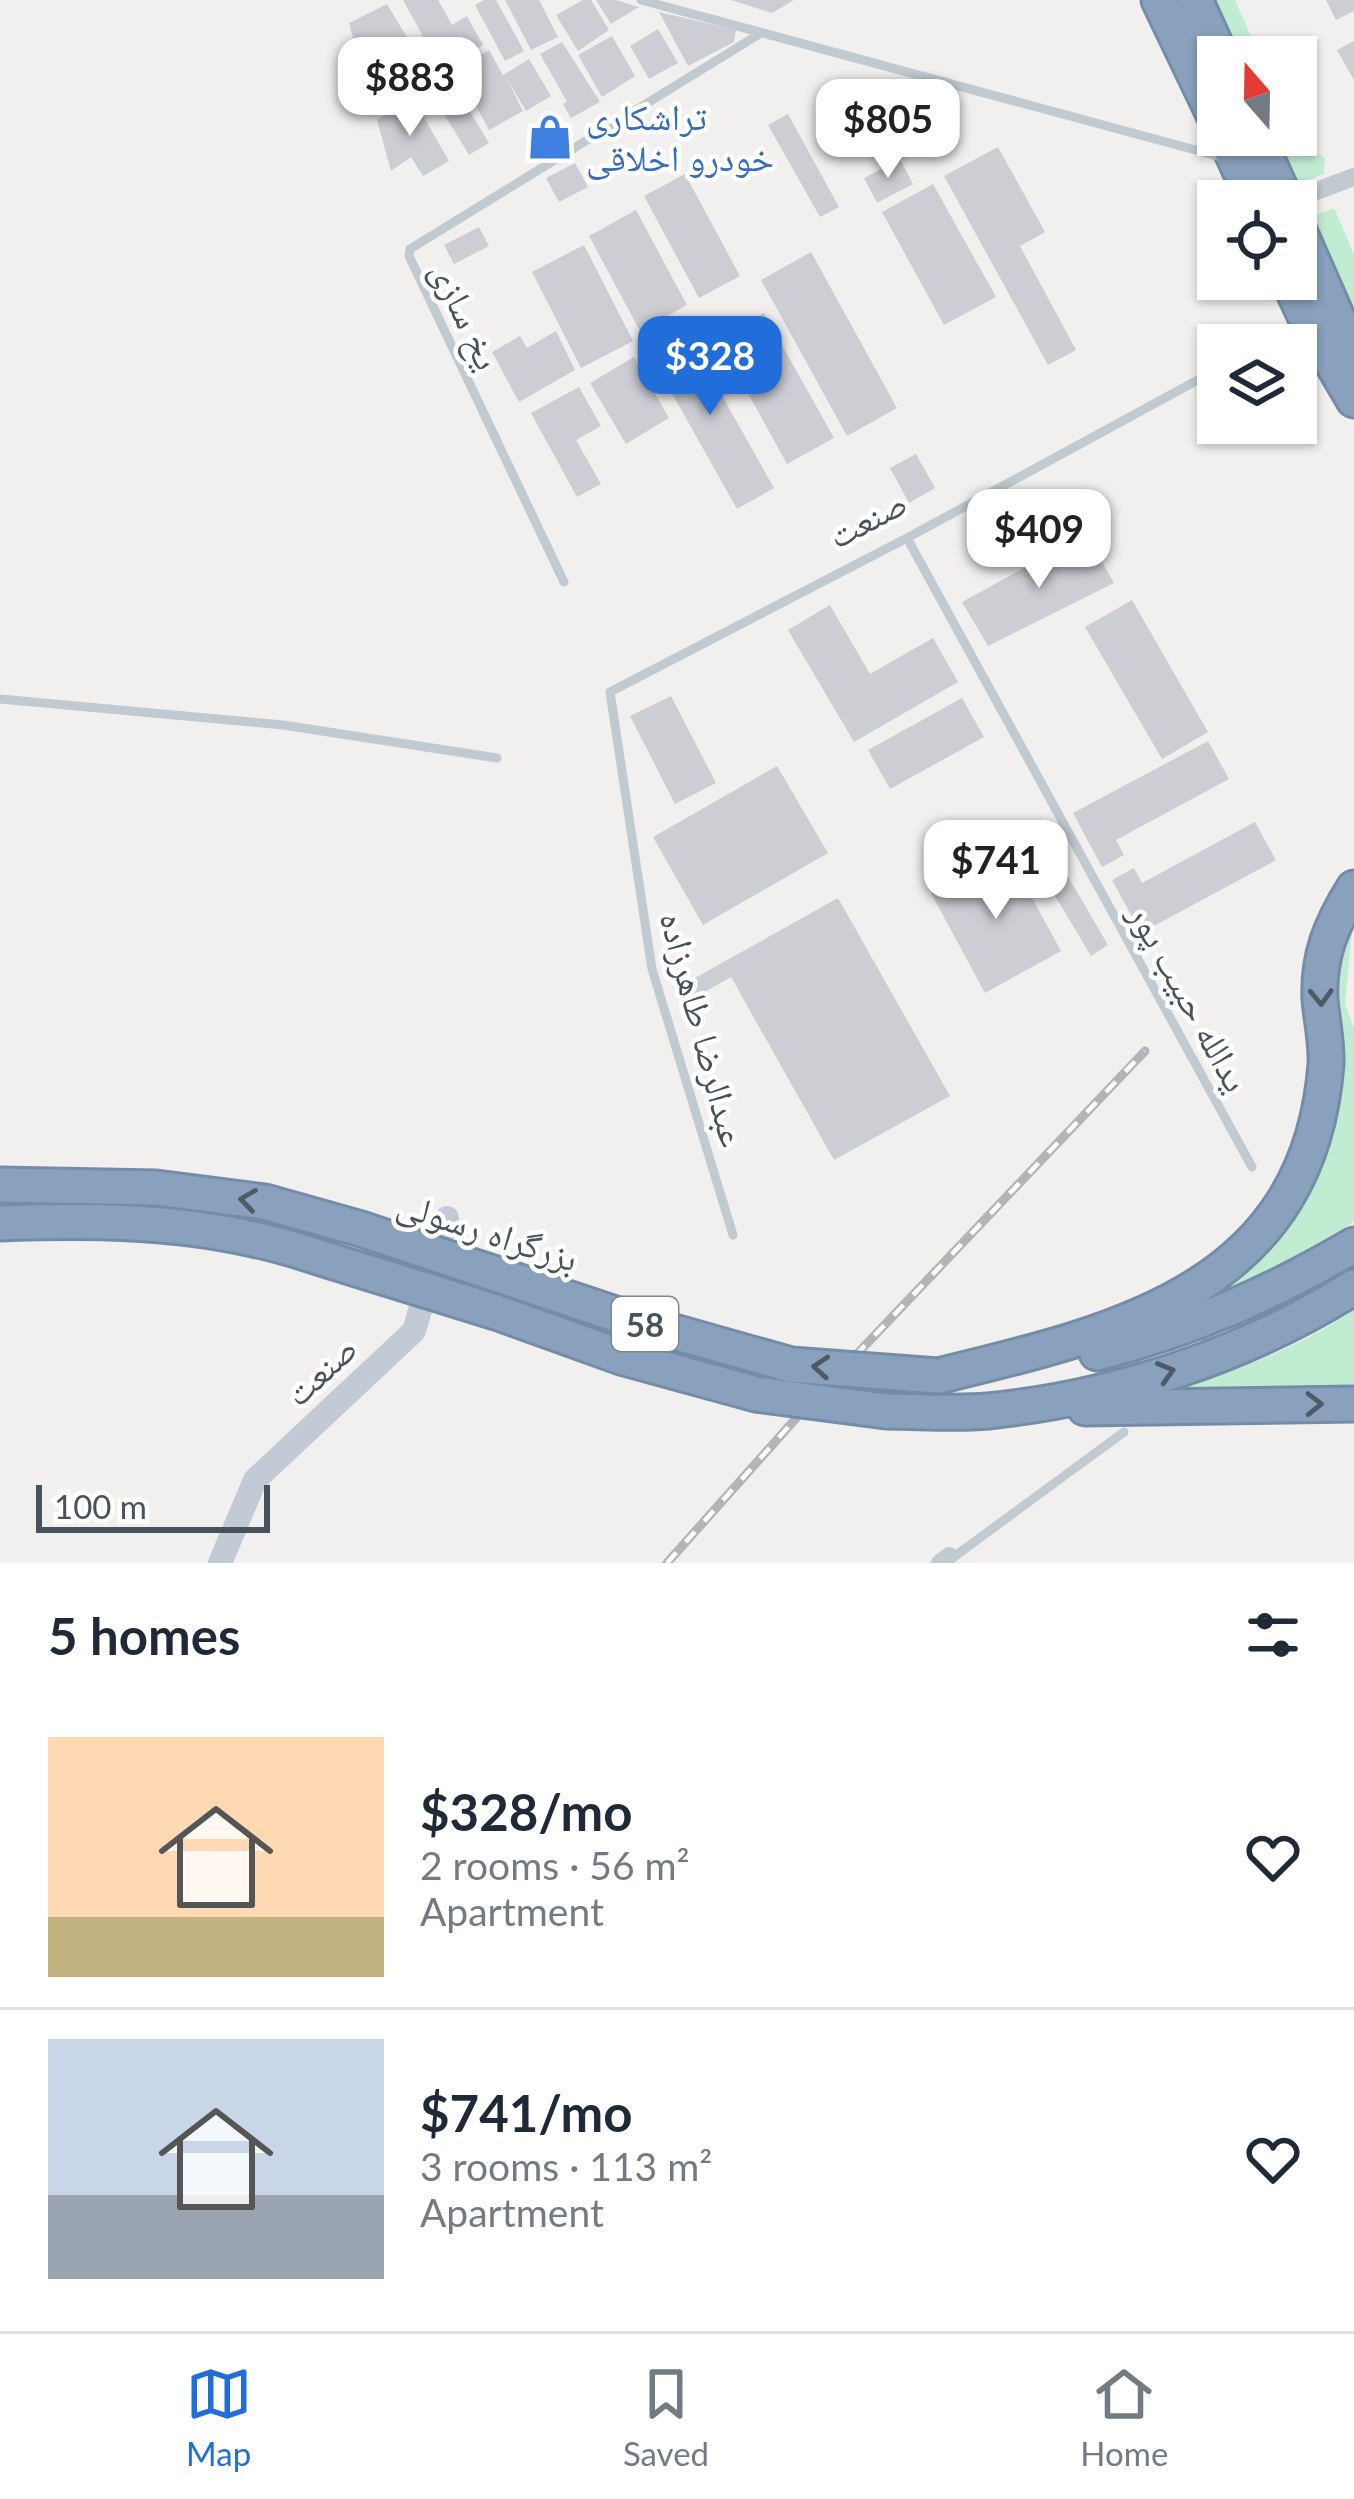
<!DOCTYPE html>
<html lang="en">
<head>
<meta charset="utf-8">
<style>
  :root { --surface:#fff; --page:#f2f2f3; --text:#1f2937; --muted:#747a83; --line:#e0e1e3; --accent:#216eda }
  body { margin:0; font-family:Lato,"Noto Naskh Arabic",sans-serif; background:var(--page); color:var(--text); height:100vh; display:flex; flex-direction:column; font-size:45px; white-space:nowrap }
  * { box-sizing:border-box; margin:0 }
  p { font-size:39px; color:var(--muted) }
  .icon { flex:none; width:66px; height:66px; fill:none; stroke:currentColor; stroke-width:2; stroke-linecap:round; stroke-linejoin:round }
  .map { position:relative; height:1563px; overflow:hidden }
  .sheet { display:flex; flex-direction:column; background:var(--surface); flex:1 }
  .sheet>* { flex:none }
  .needle { width:78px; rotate:340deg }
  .buttons { position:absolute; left:1197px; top:36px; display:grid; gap:24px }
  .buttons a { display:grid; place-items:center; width:120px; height:120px; border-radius:0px; background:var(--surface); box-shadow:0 3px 9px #0004; font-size:60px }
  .scale { position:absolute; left:36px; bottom:30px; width:234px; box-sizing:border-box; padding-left:12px; border:6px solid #48525c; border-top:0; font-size:33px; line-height:42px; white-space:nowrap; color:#48525c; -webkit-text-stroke:9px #fff; paint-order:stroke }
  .price { position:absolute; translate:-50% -102px; padding:0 27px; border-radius:24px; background:#fff; color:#222; font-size:39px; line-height:78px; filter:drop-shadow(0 3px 6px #0008) }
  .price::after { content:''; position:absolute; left:50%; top:72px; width:36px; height:27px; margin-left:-18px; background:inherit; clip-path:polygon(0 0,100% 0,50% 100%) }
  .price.selected { background:var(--accent); color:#fff }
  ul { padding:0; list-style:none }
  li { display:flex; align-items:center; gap:36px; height:300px; padding:0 48px }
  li+li { border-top:3px solid var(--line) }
  li span { display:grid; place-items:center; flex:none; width:336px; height:240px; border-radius:0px; color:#555 }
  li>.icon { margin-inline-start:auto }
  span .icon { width:144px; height:144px; fill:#fffc; stroke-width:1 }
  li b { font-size:51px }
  h2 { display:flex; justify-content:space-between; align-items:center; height:144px; padding:0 48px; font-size:51px }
  .menu { display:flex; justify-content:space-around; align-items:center; height:168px; border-top:3px solid var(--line); background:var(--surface); font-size:33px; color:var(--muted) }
  .menu a { display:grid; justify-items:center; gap:6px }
  .menu .selected { color:var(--accent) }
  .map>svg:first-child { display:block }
  .green { fill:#c0edd2 }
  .building { fill:#ccced4 }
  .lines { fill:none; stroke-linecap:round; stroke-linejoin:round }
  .highway-casing { stroke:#748ca8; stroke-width:39 }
  .lane { stroke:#c1c9d1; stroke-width:9 }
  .street { stroke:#c1c9d1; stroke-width:18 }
  .secondary { stroke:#c1cad5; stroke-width:24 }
  .highway { stroke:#89a1bc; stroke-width:33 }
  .rail-casing { stroke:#b2b4b9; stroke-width:9 }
  .rail { stroke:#fff; stroke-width:4.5; stroke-dasharray:14; stroke-linecap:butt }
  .highway-bridge-casing { stroke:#748ca8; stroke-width:39; stroke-linecap:butt }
  .highway-bridge { stroke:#89a1bc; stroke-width:33 }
  .oneway { stroke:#4e5a66 }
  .labels { text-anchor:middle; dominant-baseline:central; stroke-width:9; stroke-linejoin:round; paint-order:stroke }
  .shield { fill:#fff; stroke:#7f868d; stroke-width:3 }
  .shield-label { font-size:33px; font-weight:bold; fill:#48525c }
  .shop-label { font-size:36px; fill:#366cbe; stroke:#fff; text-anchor:start }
  .street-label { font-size:36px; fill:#48525c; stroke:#fff }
</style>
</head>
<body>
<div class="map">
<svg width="1354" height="1563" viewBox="0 0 1354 1563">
  <rect width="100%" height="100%" fill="#f2efef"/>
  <!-- green -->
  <path class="green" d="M 1208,0 L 1235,0 L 1260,57 L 1233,57 Z
    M 1296,129 L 1305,145 L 1325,158 L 1324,174 L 1293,185 L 1268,135 L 1296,135 Z
    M 1334,208 L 1354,254 L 1354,324 L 1313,234 L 1318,214 Z
    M 1354,911 L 1345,1004 L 1354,1028 L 1354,1222 L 1276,1268 L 1206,1298 L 1284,1216 L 1334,970 Z
    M 1354,1310 L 1354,1393 L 1180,1389 C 1241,1369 1301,1346 1354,1310 Z"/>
  <!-- building -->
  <path class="building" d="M 403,0 L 438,0 L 452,25 L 467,16 L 483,45 L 441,69 Z
    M 484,0 L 496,0 L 524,51 L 505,61 L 475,5 Z
    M 505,0 L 539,0 L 558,37 L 531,50 Z
    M 583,0 L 591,0 L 609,30 L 578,51 L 556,15 Z
    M 596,0 L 616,0 L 639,7 L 611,24 Z
    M 731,0 L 794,0 L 772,13 Z
    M 1326,0 L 1354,0 L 1354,11 L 1336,20 Z
    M 387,4 L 429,74 L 372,106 L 349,23 Z
    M 659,12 L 736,30 L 734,42 L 688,66 Z
    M 658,29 L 678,63 L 649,79 L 630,46 Z
    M 612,36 L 635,76 L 602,97 L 578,55 Z
    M 1354,41 L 1354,80 L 1337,50 Z
    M 562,42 L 600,102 L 571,118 L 563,104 L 567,102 L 540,54 Z
    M 489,50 L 503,75 L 529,59 L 551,96 L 526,111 L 507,79 L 523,111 L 489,130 L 456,68 Z
    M 450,79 L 489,143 L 469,155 L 430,91 Z
    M 412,97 L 449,161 L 423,176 L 411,157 L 391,171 L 377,120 Z
    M 788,114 L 839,207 L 820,217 L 768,125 Z
    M 998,147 L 1045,232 L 1020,246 L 1076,350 L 1048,365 L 944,176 Z
    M 900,159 L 913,184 L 877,203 L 864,178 Z
    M 575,163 L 588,187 L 559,202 L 546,178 Z
    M 685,174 L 740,276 L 699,298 L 644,196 Z
    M 933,184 L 996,297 L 944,325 L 882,212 Z
    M 636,210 L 687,305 L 640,331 L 589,236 Z
    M 479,227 L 489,246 L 454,264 L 444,245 Z
    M 584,245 L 633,341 L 581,368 L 532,272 Z
    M 811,252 L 897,408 L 847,436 L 761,280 Z
    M 764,313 L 834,438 L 787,464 L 718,339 Z
    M 684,328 L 774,488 L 737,509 L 647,349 Z
    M 556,331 L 575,370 L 519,402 L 492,352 L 520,336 L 527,348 Z
    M 634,357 L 669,418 L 626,444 L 590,383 Z
    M 579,387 L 601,426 L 576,440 L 601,484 L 577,497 L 531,413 Z
    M 916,454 L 935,488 L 909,503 L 890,468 Z
    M 1086,534 L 1114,583 L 988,646 L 962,602 Z
    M 1132,600 L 1208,732 L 1162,759 L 1085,627 Z
    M 830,605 L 870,674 L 933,638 L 958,682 L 854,742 L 788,630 Z
    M 671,696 L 716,783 L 675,804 L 630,716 Z
    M 962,698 L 984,737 L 890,789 L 868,750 Z
    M 1208,741 L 1229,779 L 1116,840 L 1124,855 L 1102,867 L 1073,813 Z
    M 777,766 L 828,853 L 703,925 L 653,837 Z
    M 1255,822 L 1276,860 L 1141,933 L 1112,880 L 1134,868 L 1142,883 Z
    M 1007,852 L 1061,951 L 985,993 L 931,893 Z
    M 1066,873 L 1108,945 L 1091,956 L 1048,884 Z
    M 838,898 L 950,1096 L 834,1160 L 731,977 L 694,998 L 686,983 Z"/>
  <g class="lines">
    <!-- highway casing -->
    <g class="highway-casing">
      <path id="highway" d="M 1159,0 L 1218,123
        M 1195,0 L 1221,57
        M 1224,135 L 1254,201
        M 1256,135 L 1286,201
        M 1296,224 L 1354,356
        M 1288,279 L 1307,320 L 1354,400
        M 0,1185 L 156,1188 L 265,1202 L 361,1229
        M 0,1223 C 85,1220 170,1220 253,1239 C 284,1245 314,1256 344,1265
        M 496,1312 L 621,1357 L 756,1394
        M 1097,1353 C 1191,1329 1271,1294 1354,1245
        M 938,1376 C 1120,1332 1309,1289 1326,1064 C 1327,1043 1322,1021 1320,1000 C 1318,956 1331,925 1354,888
        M 1085,1408 L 1354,1404
        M 886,1411 C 919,1411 954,1414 988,1411 C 1115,1398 1247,1355 1354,1287"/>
    </g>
    <!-- lane -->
    <path class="lane" d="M 641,0 L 1225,158
      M 1262,345 L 1299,325
      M 907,538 L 1252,1167
      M 564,582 L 409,256 L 410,249 L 761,33
      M 0,699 L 283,725 L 497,758
      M 733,1235 L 652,969 L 610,692 L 907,538 L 1218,369
      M 951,1559 L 1124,1432"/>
    <!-- street -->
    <path class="street" d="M 1290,201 L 1354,177
      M 940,1563 L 949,1556"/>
    <!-- secondary -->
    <path class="secondary" d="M 220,1563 L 255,1480 L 414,1331 L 447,1218"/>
    <!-- highway -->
    <use href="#highway" class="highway"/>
    <!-- rail casing -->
    <g class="rail-casing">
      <path id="rail" d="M 667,1563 L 798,1416 L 1145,1051"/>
    </g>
    <!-- rail -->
    <use href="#rail" class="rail"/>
    <!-- highway-bridge casing -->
    <g class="highway-bridge-casing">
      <path id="highway-bridge" d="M 361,1229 L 642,1323 L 791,1365 L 938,1376
        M 344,1265 L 496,1312
        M 756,1394 L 886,1411"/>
    </g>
    <!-- highway-bridge -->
    <use href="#highway-bridge" class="highway-bridge"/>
  </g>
  <!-- one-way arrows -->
  <defs><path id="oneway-chevron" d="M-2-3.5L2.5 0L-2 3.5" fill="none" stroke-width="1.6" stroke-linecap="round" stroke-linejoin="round" transform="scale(3)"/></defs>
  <g class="oneway">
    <use href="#oneway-chevron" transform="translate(1321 997) rotate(88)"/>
    <use href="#oneway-chevron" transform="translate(248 1200) rotate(-172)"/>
    <use href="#oneway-chevron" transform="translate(821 1367) rotate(-176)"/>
    <use href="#oneway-chevron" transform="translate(1166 1372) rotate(-16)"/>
    <use href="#oneway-chevron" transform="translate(1314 1404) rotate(-1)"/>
  </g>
  <!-- icons -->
  <defs>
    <g id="shop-bare" transform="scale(3.6)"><path d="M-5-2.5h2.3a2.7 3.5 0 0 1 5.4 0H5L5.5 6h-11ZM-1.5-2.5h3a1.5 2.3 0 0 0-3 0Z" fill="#3f7fe0" stroke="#fff" stroke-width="2.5" paint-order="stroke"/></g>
  </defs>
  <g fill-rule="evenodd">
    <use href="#shop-bare" x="550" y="137"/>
  </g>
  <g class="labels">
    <!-- shield labels -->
    <rect class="shield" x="612" y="1297" width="66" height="54" rx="9"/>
    <g class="shield-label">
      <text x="645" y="1324">58</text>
    </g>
    <!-- shop labels -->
    <g class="shop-label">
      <text x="586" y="116">تراشکاری<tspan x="586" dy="41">خودرو اخلاقی</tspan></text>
    </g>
    <!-- street labels -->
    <g class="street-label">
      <text transform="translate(467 315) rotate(65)">یخ سازی</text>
      <text transform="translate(867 518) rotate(-28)">صنعت</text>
      <text transform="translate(1190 997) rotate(61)">یدالله حبیب پور</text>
      <text transform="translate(704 1029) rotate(75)">عبدالرضا طاهرزاده</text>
      <text transform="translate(488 1230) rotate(18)">بزرگراه رسولی</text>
      <text transform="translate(320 1370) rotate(-43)">صنعت</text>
    </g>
  </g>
</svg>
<div class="buttons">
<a><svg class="needle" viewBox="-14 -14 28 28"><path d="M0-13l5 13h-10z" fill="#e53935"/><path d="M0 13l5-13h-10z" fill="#747a83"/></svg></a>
<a><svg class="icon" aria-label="locate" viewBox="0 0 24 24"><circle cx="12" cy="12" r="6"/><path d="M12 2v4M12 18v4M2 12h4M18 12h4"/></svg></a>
<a><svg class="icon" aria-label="layers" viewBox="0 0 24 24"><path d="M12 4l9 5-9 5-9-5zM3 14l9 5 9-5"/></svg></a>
</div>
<div class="scale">100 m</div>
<b class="price" style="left:410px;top:139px">$883</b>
<b class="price" style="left:888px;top:181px">$805</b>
<b class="price selected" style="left:710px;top:418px">$328</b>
<b class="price" style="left:1039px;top:591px">$409</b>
<b class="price" style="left:996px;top:922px">$741</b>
</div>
<section class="sheet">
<h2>5 homes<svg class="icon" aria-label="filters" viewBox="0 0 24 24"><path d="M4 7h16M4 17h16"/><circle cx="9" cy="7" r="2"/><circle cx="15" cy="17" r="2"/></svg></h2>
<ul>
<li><span style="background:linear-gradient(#ffd9b3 75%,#c2b280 0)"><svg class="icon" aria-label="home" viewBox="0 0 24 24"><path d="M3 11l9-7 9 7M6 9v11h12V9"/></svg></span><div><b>$328/mo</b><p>2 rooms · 56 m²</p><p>Apartment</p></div><svg class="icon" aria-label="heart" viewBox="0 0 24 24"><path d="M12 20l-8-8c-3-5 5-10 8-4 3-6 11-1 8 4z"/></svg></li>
<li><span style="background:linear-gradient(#c9d6e8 65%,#9aa5b1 0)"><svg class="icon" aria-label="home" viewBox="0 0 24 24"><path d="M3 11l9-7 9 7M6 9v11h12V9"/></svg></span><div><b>$741/mo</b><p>3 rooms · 113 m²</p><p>Apartment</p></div><svg class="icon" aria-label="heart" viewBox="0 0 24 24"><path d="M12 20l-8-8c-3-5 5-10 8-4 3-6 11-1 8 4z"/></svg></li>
</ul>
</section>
<nav class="menu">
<a class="selected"><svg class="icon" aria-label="map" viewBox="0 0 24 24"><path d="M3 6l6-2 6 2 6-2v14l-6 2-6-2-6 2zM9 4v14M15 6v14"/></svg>Map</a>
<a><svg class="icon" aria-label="saved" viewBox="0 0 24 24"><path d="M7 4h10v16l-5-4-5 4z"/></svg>Saved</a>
<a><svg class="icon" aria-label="home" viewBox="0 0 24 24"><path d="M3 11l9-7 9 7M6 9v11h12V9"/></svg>Home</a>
</nav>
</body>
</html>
